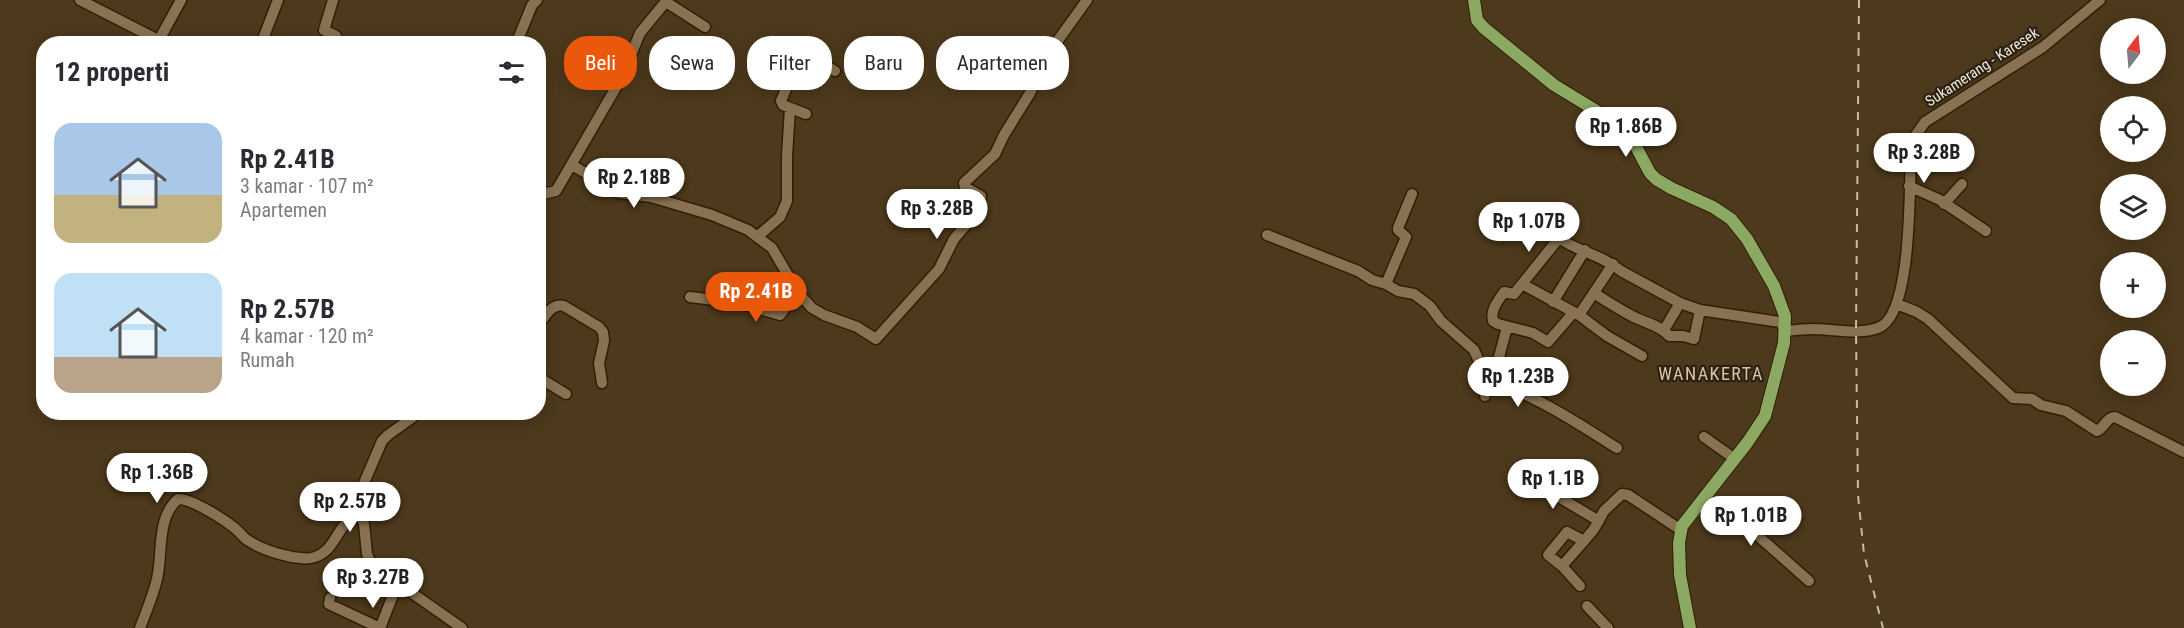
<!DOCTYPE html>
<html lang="id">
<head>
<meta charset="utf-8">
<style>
  :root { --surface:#fff; --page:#f7f7f7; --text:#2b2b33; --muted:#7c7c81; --accent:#ea580c }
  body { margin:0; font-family:"Roboto Condensed",sans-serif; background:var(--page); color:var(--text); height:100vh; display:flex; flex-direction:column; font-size:22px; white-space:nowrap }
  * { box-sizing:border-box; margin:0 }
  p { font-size:20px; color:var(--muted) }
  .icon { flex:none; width:33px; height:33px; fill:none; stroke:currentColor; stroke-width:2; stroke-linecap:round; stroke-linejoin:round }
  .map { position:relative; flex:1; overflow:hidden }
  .panel { position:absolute; left:36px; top:36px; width:510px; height:384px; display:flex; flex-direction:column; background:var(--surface); border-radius:24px; box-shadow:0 3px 15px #0003 }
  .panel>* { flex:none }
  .hud { position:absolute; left:564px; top:36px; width:570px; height:54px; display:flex; gap:12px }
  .needle { width:39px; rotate:16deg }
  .tools { position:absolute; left:2100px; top:18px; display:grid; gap:12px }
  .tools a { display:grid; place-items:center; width:66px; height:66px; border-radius:50%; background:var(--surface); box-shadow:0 3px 15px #0003; font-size:30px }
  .price { position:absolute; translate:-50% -51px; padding:0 14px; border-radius:21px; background:#fff; color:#222; font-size:20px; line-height:39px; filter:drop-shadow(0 2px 3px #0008) }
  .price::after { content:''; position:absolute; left:50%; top:36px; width:18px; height:14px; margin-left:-9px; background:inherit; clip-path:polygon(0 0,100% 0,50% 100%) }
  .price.current { background:var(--accent); color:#fff }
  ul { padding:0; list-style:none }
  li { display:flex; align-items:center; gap:18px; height:150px; padding:0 18px }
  li span { display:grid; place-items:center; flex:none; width:168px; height:120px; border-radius:18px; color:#555 }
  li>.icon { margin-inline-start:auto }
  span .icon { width:72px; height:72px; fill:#fffc; stroke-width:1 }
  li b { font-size:26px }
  h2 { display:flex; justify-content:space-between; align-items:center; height:72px; padding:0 18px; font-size:26px }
  .tag { padding:0 21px; border-radius:24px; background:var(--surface); box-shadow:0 3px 15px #0003; font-size:21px; line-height:54px }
  .tag.current { background:var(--accent); color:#fff }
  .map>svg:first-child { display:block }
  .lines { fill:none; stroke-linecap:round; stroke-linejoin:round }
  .minor-casing { stroke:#321f01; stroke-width:13 }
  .major-casing { stroke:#321f01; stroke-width:14 }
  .minor { stroke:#887253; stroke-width:10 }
  .major { stroke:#8ca963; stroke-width:12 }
  .rail { stroke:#c8baa6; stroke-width:2; stroke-dasharray:8 8; stroke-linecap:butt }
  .labels { text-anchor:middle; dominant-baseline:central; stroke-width:4.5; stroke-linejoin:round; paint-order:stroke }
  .street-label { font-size:15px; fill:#f2e6d5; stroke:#2b2215 }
  .quarter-label { font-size:18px; letter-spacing:1.5px; fill:#dbc3a1; stroke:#2b2215 }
</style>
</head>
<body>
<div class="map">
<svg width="2184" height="628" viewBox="0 0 2184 628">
  <rect width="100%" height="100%" fill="#4d391b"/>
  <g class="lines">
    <!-- minor casing -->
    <g class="minor-casing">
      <path id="minor" d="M 80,0 L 166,44
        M 333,0 L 324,30 L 336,36 L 337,44
        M 666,2 L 705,27
        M 159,40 L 181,0
        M 261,44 L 278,0
        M 516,44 L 532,5 L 537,0
        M 806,114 L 783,105 L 781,101 L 801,53 L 804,52 L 835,71
        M 572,165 L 619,193 L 651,197 L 712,215 L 748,230 L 772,248 L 799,294 L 812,308 L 824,315 L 857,327 L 876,339 L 939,269 L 954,239 L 977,212 L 981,196 L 965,187 L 964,183 L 995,154 L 1004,135 L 1030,93 L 1051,50 L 1087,0
        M 1909,186 L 1940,200 L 1986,231
        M 538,195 L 556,191 L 622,77 L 640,33 L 667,0
        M 1944,204 L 1962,184
        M 1267,235 L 1358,271 L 1372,280 L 1386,284 L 1398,291 L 1414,294 L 1430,306 L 1441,321 L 1474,350 L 1488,382 L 1494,376
        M 758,236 L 780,217 L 787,201 L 787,156 L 790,108
        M 1386,284 L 1406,237 L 1398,230 L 1398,228 L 1412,194
        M 1522,284 L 1579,315 L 1607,336 L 1642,356
        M 1594,293 C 1606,301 1619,309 1632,316 C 1643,322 1662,326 1669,336 L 1683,336 L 1694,339 L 1700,310
        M 690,297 L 739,303 L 780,315 L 797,292
        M 1553,302 L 1585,250
        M 1897,304 L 1917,312 L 1928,319 L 2013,398 L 2032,399 L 2041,405 L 2066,411 L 2097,431 C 2104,428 2107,417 2115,417 L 2184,452
        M 1574,312 L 1548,342 L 1533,333 L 1498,324 L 1493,321 C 1490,310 1498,301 1504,292 L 1514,294 L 1559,238 C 1578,252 1603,255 1621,271 L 1680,303 L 1700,310 L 1780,322 L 1786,331 C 1795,330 1804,329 1813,329 C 1834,329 1858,335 1878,328 C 1913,316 1909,186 1911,153 L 1915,136 L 1925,122 L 2043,47 L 2100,0
        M 1579,315 L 1613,264
        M 538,325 C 546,316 551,303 564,306 L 599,327 L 603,332 L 604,341 L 599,363 L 602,383
        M 1507,327 L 1494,376 C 1510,388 1527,395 1544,404 C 1569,417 1593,433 1617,448
        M 1664,330 L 1680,303
        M 538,377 L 566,394
        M 1485,396 L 1488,382
        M 420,412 L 388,435 L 382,441 L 364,483 L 360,514 L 364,524 L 367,554 L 372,565 L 462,628
        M 1704,437 L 1735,459
        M 1522,475 L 1599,521
        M 1702,501 L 1749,528 L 1809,581
        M 1584,541 L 1562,566 L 1548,555 L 1567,532 L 1584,541 L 1594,529 L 1604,511 L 1622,494 L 1628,495 L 1681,530
        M 1562,566 L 1580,586
        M 330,598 L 329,604 L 331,605 L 380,628 L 397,585
        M 1587,606 L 1608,628
        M 140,628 C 146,612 153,596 157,579 C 163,554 156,518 178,499 C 191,498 229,522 239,532 C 242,535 245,539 249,541 C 262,550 277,554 292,557 C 300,558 308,560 315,557 C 337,550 335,524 360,514"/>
    </g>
    <!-- major casing -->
    <g class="major-casing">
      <path id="major" d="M 1474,0 L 1477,20 L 1484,28 L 1554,85 L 1618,124 L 1633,141 L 1650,173 L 1656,179 L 1671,188 L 1713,207 L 1731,219 L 1747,239 L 1774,286 L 1785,316 L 1784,343 L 1765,416 L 1747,443 L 1682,526 L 1679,543 L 1680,575 L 1690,628"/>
    </g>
    <!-- minor -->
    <use href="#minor" class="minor"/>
    <!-- major -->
    <use href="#major" class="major"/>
    <!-- rail -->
    <path class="rail" d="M 1859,0 L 1856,330 L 1858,495 L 1864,554 L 1883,628"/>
  </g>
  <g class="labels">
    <!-- street labels -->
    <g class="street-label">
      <text transform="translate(1982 67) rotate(-33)">Sukamerang - Karesek</text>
    </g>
    <!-- quarter labels -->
    <g class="quarter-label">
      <text x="1711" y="373">WANAKERTA</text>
    </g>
  </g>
</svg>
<div class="tools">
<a><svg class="needle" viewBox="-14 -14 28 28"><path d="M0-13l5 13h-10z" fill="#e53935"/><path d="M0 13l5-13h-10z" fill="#7c7c81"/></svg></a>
<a><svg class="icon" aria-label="locate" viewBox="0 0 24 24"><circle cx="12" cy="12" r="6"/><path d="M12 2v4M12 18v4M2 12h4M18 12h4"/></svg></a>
<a><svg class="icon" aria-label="layers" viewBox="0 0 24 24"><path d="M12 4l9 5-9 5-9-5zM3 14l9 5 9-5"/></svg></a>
<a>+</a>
<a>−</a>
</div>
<b class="price" style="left:1626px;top:158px">Rp 1.86B</b>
<b class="price" style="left:1924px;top:184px">Rp 3.28B</b>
<b class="price" style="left:634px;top:209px">Rp 2.18B</b>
<b class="price" style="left:937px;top:240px">Rp 3.28B</b>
<b class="price" style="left:1529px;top:253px">Rp 1.07B</b>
<b class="price current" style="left:756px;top:323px">Rp 2.41B</b>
<b class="price" style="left:1518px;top:408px">Rp 1.23B</b>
<b class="price" style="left:157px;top:504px">Rp 1.36B</b>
<b class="price" style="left:1553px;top:510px">Rp 1.1B</b>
<b class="price" style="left:350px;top:533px">Rp 2.57B</b>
<b class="price" style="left:1751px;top:547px">Rp 1.01B</b>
<b class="price" style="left:373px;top:609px">Rp 3.27B</b>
<div class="hud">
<a class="tag current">Beli</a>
<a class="tag">Sewa</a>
<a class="tag">Filter</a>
<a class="tag">Baru</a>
<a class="tag">Apartemen</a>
</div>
<section class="panel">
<h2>12 properti<svg class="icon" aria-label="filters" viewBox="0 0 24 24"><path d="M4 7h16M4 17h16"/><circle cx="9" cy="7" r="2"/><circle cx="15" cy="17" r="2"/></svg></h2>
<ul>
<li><span style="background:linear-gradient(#a9c7e8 60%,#c2b280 0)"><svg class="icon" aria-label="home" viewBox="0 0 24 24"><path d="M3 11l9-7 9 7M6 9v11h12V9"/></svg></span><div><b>Rp 2.41B</b><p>3 kamar · 107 m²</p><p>Apartemen</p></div></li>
<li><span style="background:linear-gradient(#bfe0f5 70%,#b9a48a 0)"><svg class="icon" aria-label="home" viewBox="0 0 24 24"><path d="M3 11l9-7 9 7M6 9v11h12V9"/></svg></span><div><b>Rp 2.57B</b><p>4 kamar · 120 m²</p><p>Rumah</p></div></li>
</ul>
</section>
</div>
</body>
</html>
